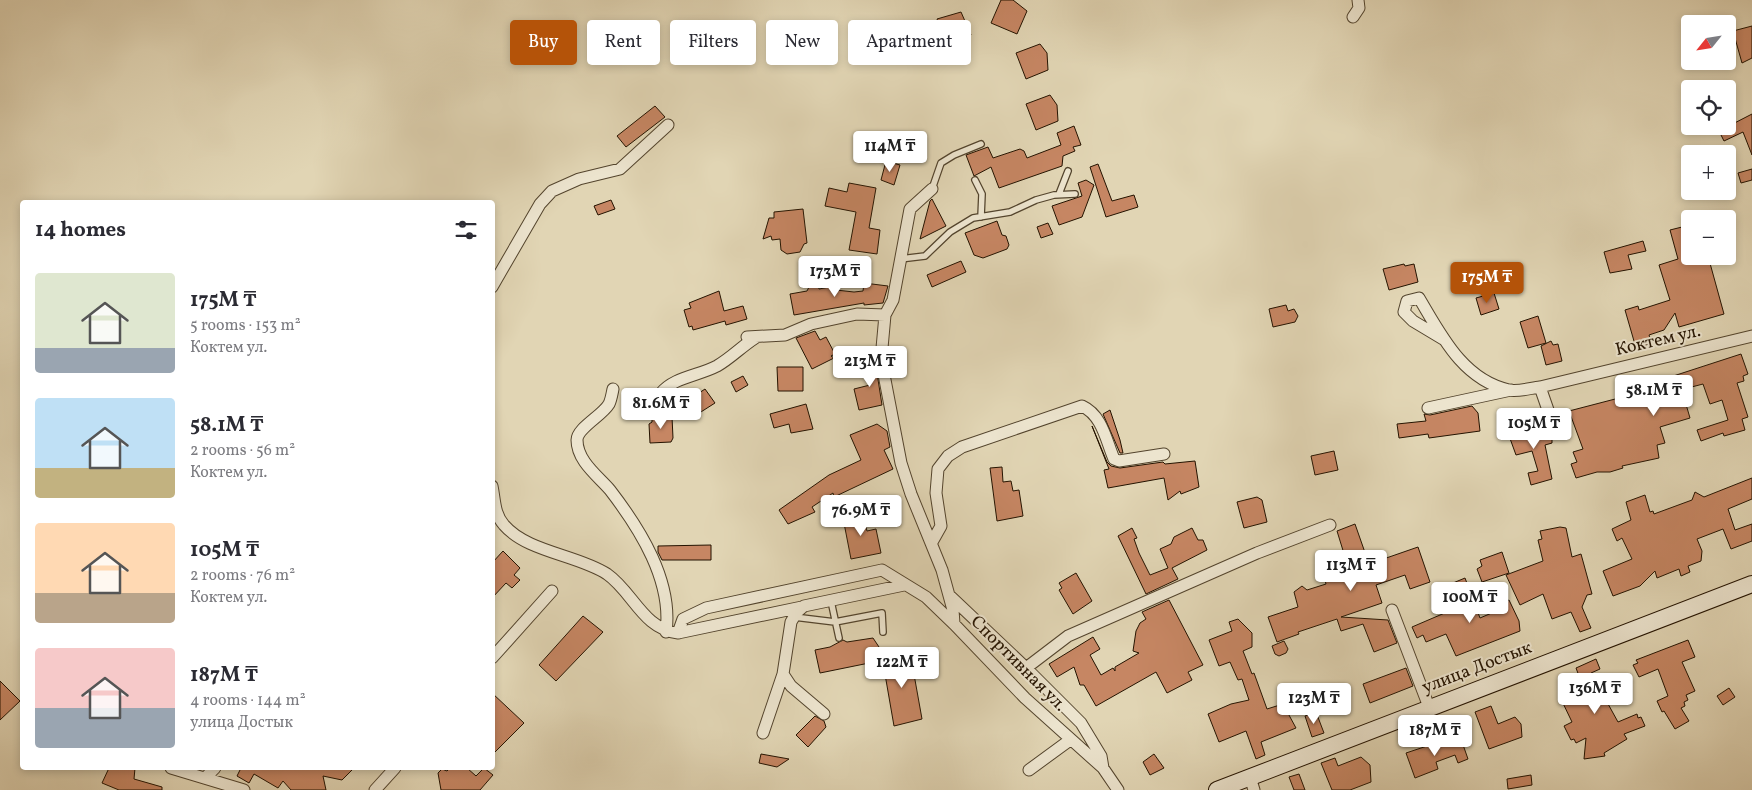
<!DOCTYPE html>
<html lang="en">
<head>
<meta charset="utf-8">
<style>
  :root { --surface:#fff; --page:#f2f2f3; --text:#2b2b33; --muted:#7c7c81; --accent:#b45309 }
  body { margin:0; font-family:Vollkorn,serif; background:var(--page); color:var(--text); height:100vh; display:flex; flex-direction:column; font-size:19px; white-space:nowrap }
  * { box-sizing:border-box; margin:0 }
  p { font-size:16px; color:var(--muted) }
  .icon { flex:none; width:28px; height:28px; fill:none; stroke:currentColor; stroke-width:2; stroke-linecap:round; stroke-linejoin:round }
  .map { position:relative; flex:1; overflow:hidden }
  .side { position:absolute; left:20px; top:200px; width:475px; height:570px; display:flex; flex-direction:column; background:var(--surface); border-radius:5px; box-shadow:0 2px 8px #0003 }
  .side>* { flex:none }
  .guide { position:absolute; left:510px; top:20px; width:475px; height:45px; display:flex; gap:10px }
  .needle { width:32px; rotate:240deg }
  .fabs { position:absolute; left:1681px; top:15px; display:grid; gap:10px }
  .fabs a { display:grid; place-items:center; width:55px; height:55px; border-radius:5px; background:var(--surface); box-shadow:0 2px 8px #0003; font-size:25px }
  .price { position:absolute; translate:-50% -42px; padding:0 11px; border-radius:5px; background:#fff; color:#222; font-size:16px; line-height:32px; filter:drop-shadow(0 1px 2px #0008) }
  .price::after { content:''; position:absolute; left:50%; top:30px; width:15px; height:11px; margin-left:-8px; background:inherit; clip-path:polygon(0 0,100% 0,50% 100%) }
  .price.selected { background:var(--accent); color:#fff }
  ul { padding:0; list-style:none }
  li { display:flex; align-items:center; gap:15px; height:125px; padding:0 15px }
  li span { display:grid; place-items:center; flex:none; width:140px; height:100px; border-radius:5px; color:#555 }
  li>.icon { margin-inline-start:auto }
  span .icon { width:60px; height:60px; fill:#fffc; stroke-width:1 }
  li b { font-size:21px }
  h2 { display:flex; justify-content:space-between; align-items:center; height:60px; padding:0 15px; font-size:21px }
  .pill { padding:0 18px; border-radius:5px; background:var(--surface); box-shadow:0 2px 8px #0003; font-size:18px; line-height:45px }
  .pill.selected { background:var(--accent); color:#fff }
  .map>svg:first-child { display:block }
  .building { fill:#c68663; stroke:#241300 }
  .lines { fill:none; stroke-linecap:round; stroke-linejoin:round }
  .lane-casing { stroke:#53442d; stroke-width:8 }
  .street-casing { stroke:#53442d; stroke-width:13 }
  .secondary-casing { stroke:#241300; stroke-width:18 }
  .lane { stroke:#ece4ce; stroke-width:5.5 }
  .street { stroke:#ece4ce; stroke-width:11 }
  .secondary { stroke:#ece4ce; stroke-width:16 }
  .labels { text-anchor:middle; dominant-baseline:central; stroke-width:4; stroke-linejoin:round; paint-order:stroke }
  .street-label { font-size:18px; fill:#241300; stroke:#ece4ce }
</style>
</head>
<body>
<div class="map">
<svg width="1752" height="790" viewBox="0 0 1752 790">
  <rect width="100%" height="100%" fill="#e1d5b4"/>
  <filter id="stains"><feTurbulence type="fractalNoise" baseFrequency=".004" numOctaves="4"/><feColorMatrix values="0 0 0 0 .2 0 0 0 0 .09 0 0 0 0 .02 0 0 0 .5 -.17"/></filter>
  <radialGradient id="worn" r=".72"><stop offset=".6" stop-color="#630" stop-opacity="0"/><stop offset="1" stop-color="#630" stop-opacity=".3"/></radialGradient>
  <!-- building -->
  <path class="building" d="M 1001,0 L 1013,0 L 1027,11 L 1017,34 L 991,23 Z
    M 961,12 L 971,35 L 946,44 L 937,19 Z
    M 1752,26 L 1752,58 L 1742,63 L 1733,31 Z
    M 1040,44 L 1047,53 L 1048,70 L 1026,79 L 1016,53 Z
    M 1050,95 L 1057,105 L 1058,121 L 1036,130 L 1026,104 Z
    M 655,106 L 665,117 L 626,147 L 617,136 Z
    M 1752,114 L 1752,155 L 1743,132 L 1724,141 L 1719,131 Z
    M 1074,126 L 1081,145 L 1073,147 L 1075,151 L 1063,156 L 1062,166 L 999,188 L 991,167 L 974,176 L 966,155 L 988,147 L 993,158 L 1020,149 L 1024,151 L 1027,158 L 1061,145 L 1057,133 Z
    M 899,133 L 910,135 L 907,149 L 896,147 Z
    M 886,161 L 900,165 L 894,185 L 881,180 Z
    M 1098,164 L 1112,201 L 1134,195 L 1138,207 L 1106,217 L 1090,167 Z
    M 1752,169 L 1752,180 L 1741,183 L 1738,173 Z
    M 1086,180 L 1094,185 L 1082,217 L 1059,225 L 1052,206 L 1082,196 L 1078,183 Z
    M 849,183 L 876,188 L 869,228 L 880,230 L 877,254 L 849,250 L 856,212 L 825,206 L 829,188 L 847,192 Z
    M 932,199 L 946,226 L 920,239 L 930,201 Z
    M 611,200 L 615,209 L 598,215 L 594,206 Z
    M 803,209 L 807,243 L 804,244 L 800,252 L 787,254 L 781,250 L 780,239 L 772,240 L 771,236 L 763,239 L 769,218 L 774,218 L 774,212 Z
    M 997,221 L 1002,235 L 1006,236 L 1009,245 L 1007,249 L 983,258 L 974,255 L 965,233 Z
    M 1048,223 L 1053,234 L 1041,238 L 1037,227 Z
    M 1690,225 L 1690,256 L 1708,256 L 1724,314 L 1679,327 L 1675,313 L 1664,330 L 1649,335 L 1652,343 L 1636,348 L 1625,310 L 1638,306 L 1639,310 L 1670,300 L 1659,265 L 1678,259 L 1670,230 Z
    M 1643,241 L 1646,251 L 1628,255 L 1632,269 L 1610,273 L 1604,252 Z
    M 961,261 L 966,272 L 932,287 L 927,275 Z
    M 1404,264 L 1405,266 L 1414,264 L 1418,282 L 1389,290 L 1383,269 Z
    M 818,283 L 819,289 L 835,286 L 836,290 L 854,292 L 863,291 L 864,283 L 888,286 L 883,303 L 864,305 L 864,303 L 794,315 L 790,294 L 807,291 L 810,285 Z
    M 719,291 L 724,311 L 743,306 L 747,319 L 726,325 L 725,321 L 693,330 L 692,326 L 689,327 L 684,310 L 691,308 L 689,303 Z
    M 1494,293 L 1499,309 L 1481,315 L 1476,298 Z
    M 1286,305 L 1288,311 L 1294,309 L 1298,316 L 1295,322 L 1273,327 L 1269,309 Z
    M 1538,316 L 1546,343 L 1528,348 L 1520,322 Z
    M 815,331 L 820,340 L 826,337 L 835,354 L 831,356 L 834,358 L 812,369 L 796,338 Z
    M 1551,341 L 1553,345 L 1558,344 L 1562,361 L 1546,365 L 1541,346 Z
    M 874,354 L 882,405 L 859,410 L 854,389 L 870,385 L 865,356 Z
    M 1741,354 L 1748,374 L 1743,376 L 1744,381 L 1737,383 L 1748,417 L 1742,419 L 1745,430 L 1724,436 L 1723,433 L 1701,441 L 1697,430 L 1728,420 L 1722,400 L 1710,404 L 1703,384 L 1684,389 L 1685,393 L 1683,394 L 1690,418 L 1660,427 L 1665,443 L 1657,445 L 1659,458 L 1622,466 L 1623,468 L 1610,472 L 1597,472 L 1576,478 L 1571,464 L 1577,462 L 1573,452 L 1583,449 L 1569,411 L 1619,398 L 1618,394 Z
    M 777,367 L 803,367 L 803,391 L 778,391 Z
    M 743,376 L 748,385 L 736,392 L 731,382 Z
    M 705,389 L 715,403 L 693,417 L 684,403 Z
    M 806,404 L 813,429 L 791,433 L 789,424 L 774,428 L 770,414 Z
    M 1472,406 L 1478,413 L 1480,431 L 1429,438 L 1428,434 L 1399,438 L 1397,424 L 1426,421 L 1424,414 L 1430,415 Z
    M 1110,410 L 1120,440 L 1123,453 L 1120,453 L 1103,414 Z
    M 672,417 L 673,438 L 671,442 L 650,443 L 649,424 L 652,422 L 652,419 Z
    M 1545,423 L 1552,439 L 1552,443 L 1545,445 L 1552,479 L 1531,485 L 1528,473 L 1538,471 L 1532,451 L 1516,455 L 1508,433 Z
    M 877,424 L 887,431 L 890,447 L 884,450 L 893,469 L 834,497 L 833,493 L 812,507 L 815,512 L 788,524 L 779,510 L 829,475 L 861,460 L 850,435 Z
    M 1092,426 L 1107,462 L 1111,466 L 1120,468 L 1163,462 L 1165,464 L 1195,461 L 1199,487 L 1181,494 L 1180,491 L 1168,500 L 1164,478 L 1108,488 L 1104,470 L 1109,469 Z
    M 1334,451 L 1338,470 L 1315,475 L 1311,456 Z
    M 1002,467 L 1003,482 L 1011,481 L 1013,491 L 1019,490 L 1023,516 L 997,521 L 990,468 Z
    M 1752,478 L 1752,499 L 1728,509 L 1735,530 L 1752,524 L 1752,541 L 1731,549 L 1723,529 L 1697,539 L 1702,551 L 1701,561 L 1688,566 L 1690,572 L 1681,576 L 1679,569 L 1657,578 L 1655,571 L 1640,586 L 1613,596 L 1603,571 L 1632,559 L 1622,538 L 1617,541 L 1612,529 L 1631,520 L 1626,502 L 1645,495 L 1650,512 L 1653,511 L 1654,514 L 1692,500 L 1695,492 L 1704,497 Z
    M 1257,497 L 1262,500 L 1267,522 L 1244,528 L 1237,502 Z
    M 862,512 L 867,531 L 876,529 L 881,553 L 851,559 L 843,518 Z
    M 1355,524 L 1369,564 L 1418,547 L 1430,582 L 1410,589 L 1405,575 L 1376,585 L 1382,603 L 1341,617 L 1388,620 L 1397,643 L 1374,652 L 1363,624 L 1341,631 L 1337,619 L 1298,632 L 1299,634 L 1277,642 L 1268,617 L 1298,607 L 1294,592 L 1302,586 L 1307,590 L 1326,584 L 1322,569 L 1327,563 L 1345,557 L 1337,531 Z
    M 1560,527 L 1566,528 L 1572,557 L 1581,554 L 1592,594 L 1587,595 L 1582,607 L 1591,628 L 1580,632 L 1571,612 L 1552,619 L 1543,594 L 1520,605 L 1506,575 L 1543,561 L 1538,540 L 1542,539 L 1540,531 Z
    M 1132,528 L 1137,538 L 1134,539 L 1139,553 L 1150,575 L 1168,568 L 1160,549 L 1171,544 L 1174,537 L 1192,528 L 1198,540 L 1203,540 L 1207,550 L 1172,568 L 1178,579 L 1146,594 L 1118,536 Z
    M 711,545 L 711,560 L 662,560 L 658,552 L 658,546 Z
    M 503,551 L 520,568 L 514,575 L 520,580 L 512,588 L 506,583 L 492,598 L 492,563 Z
    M 1502,552 L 1509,573 L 1482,582 L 1477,569 L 1482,566 L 1480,560 Z
    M 1076,573 L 1092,601 L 1073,614 L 1059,590 L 1062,588 L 1059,583 Z
    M 1465,578 L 1480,618 L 1501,609 L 1499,604 L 1509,600 L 1519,621 L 1520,631 L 1456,656 L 1446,634 L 1426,642 L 1423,635 L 1417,638 L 1412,627 L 1461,606 L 1453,583 Z
    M 1169,600 L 1203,665 L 1188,672 L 1192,680 L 1167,693 L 1156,672 L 1096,706 L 1084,685 L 1080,685 L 1074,667 L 1057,677 L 1049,664 L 1093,637 L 1100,649 L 1090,655 L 1101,675 L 1113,668 L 1115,671 L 1115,667 L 1139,653 L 1133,651 L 1136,631 L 1140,623 L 1146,619 L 1142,612 Z
    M 583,616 L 603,632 L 556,681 L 539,665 Z
    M 1238,619 L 1252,633 L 1252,647 L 1243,651 L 1252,674 L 1254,673 L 1267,709 L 1283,704 L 1296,728 L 1261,742 L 1265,755 L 1256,759 L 1246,731 L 1219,742 L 1208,714 L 1231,704 L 1249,700 L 1242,679 L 1238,680 L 1230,662 L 1219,666 L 1209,640 L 1232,631 L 1229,622 Z
    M 873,638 L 879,647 L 879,661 L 820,673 L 815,650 L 830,647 L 843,640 L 847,642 Z
    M 1688,640 L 1695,657 L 1682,662 L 1695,691 L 1686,695 L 1688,700 L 1684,702 L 1685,706 L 1681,708 L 1689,721 L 1675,729 L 1664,711 L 1662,712 L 1657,701 L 1668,696 L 1658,669 L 1639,677 L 1633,665 L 1638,663 L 1636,660 Z
    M 1284,641 L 1288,649 L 1286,653 L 1279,656 L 1275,654 L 1272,646 Z
    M 910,652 L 922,719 L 894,726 L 882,657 Z
    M 1596,659 L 1600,669 L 1591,673 L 1618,722 L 1637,714 L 1638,718 L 1641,717 L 1645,726 L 1624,734 L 1627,739 L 1604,753 L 1605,756 L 1584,759 L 1586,738 L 1576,743 L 1574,739 L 1571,740 L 1564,726 L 1572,722 L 1560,697 L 1575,690 L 1570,681 L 1579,676 L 1576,668 Z
    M 1406,668 L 1413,686 L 1370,703 L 1363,684 Z
    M 0,681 L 20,701 L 0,720 Z
    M 1729,688 L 1735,697 L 1723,705 L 1717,696 Z
    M 492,693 L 524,723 L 492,755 Z
    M 1491,706 L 1498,724 L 1515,717 L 1521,724 L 1522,737 L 1489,749 L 1475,712 Z
    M 1316,712 L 1324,733 L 1312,737 L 1305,716 Z
    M 815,716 L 824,721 L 826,727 L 808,747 L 796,735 Z
    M 1461,739 L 1468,759 L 1458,763 L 1455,755 L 1436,762 L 1438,769 L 1415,778 L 1406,753 L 1430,745 L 1431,749 Z
    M 761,754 L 789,759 L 777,767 L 759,763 Z
    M 1154,754 L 1164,768 L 1150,775 L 1143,762 Z
    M 1361,757 L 1370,765 L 1371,782 L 1350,790 L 1332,790 L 1321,763 L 1335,758 L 1338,766 Z
    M 109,768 L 135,768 L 134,779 L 162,787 L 162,790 L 119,790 L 102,783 Z
    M 241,768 L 354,768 L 342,780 L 323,776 L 326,790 L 291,790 L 283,781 L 278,788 L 254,774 L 249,783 L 237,776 Z
    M 450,768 L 467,768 L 476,776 L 484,768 L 493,775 L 480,790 L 441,790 L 438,773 L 442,769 L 447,771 Z
    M 1299,774 L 1305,790 L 1294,790 L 1289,777 Z
    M 1531,775 L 1532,785 L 1508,789 L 1507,779 Z"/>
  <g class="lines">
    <!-- lane casing -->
    <g class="lane-casing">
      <path id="lane" d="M 975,180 L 982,194 L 981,217
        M 932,189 L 941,163 L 954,155 L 981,144
        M 1059,194 L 1068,171
        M 900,259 L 925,256 L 950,232 L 973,218 L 1010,212 L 1036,200 L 1054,195 L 1075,194
        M 831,601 L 839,638
        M 794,617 L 835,622 L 882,613 L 883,632"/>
    </g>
    <!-- street casing -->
    <g class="street-casing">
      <path id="street" d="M 1353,17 L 1359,8 L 1358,0
        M 932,189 L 910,209 L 893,300 L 885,315 L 881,359 L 901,463 L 911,494 L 942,570 L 953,610 L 954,624
        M 492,287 L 540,204 L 552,191 L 579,179 L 620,169 L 668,125
        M 747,337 L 785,335 L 811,324 L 857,314 L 885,315
        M 1443,339 L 1413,321 L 1404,312 L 1407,301 L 1419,298 C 1441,335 1463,380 1509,390 C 1518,392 1531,388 1540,387 L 1752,336
        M 1540,387 L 1556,433
        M 613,389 C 612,394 611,400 609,404 C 602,416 577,428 577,440 C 577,461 598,476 610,490 C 640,529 673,581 666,632
        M 661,393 C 674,377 698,376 717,366 C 731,358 741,347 755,338
        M 1428,408 L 1511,390
        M 492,486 C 495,500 494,514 504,525 C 527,552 578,555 607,574 C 633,592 643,629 678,633 L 683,619 L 706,608 L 882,570 L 926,597 L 954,624 L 1025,698 L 1103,768
        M 932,542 L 941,526 L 936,493 L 938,469 L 948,456 L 962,447 L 1082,406 C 1102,415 1106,440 1114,459 L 1119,461 L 1164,454
        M 951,597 L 1026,668 L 1081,723 L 1101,756 L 1103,768 L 1118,790
        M 1392,610 L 1429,707
        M 678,633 L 802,607
        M 492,658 L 552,591
        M 1026,668 L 1068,636 L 1257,553 L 1330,525
        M 783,674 L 791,686 L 824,714
        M 763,733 L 783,674 L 791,622 L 797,612 L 804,606 L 904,585
        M 171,768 L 244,790
        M 1029,770 L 1070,740
        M 1250,777 L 1254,790
        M 205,778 L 215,768
        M 375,790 L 395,768"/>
    </g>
    <!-- secondary casing -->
    <g class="secondary-casing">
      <path id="secondary" d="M 1217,790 L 1752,584"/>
    </g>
    <!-- lane -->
    <use href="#lane" class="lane"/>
    <!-- street -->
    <use href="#street" class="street"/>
    <!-- secondary -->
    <use href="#secondary" class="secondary"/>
  </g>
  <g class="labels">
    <!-- street labels -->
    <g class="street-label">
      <text transform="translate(1658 341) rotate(-13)">Коктем ул.</text>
      <text transform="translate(1018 664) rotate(45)">Спортивная ул.</text>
      <text transform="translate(1477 668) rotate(-21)">улица Достык</text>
    </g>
  </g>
  <rect width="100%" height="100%" filter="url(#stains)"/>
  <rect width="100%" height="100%" fill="url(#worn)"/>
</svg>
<div class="fabs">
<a><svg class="needle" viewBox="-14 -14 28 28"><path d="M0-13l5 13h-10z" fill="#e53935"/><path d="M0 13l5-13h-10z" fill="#7c7c81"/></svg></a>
<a><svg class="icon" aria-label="locate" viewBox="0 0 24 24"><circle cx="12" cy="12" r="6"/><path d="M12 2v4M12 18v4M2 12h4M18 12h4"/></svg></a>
<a>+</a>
<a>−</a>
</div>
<b class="price" style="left:890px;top:173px">114M ₸</b>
<b class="price" style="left:835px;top:298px">173M ₸</b>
<b class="price selected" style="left:1487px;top:304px">175M ₸</b>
<b class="price" style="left:870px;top:388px">213M ₸</b>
<b class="price" style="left:1654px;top:417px">58.1M ₸</b>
<b class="price" style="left:661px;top:430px">81.6M ₸</b>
<b class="price" style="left:1534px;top:450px">105M ₸</b>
<b class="price" style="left:861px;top:537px">76.9M ₸</b>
<b class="price" style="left:1351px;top:592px">113M ₸</b>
<b class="price" style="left:1470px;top:624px">100M ₸</b>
<b class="price" style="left:902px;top:689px">122M ₸</b>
<b class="price" style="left:1595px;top:715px">136M ₸</b>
<b class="price" style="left:1314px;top:725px">123M ₸</b>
<b class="price" style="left:1435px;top:757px">187M ₸</b>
<div class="guide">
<a class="pill selected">Buy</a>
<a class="pill">Rent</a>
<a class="pill">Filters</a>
<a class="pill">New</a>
<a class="pill">Apartment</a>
</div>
<section class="side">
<h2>14 homes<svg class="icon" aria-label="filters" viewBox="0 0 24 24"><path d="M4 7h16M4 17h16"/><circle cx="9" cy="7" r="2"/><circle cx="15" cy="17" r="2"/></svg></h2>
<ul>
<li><span style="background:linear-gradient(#dfe7d0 75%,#9aa5b1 0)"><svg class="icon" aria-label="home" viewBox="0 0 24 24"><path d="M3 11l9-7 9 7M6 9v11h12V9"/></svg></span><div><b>175M ₸</b><p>5 rooms · 153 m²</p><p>Коктем ул.</p></div></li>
<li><span style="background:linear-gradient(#bfe0f5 70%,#c2b280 0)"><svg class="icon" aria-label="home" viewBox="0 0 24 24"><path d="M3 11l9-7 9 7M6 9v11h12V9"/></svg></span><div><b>58.1M ₸</b><p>2 rooms · 56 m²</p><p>Коктем ул.</p></div></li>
<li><span style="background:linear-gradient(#ffd9b3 70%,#b9a48a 0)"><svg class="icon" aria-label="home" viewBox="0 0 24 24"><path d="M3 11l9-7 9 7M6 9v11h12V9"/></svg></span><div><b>105M ₸</b><p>2 rooms · 76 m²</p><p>Коктем ул.</p></div></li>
<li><span style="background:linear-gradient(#f6c9c9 60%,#9aa5b1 0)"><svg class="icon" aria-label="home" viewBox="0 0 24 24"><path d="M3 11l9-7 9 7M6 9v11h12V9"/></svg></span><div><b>187M ₸</b><p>4 rooms · 144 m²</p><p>улица Достык</p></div></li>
</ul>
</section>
</div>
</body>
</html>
